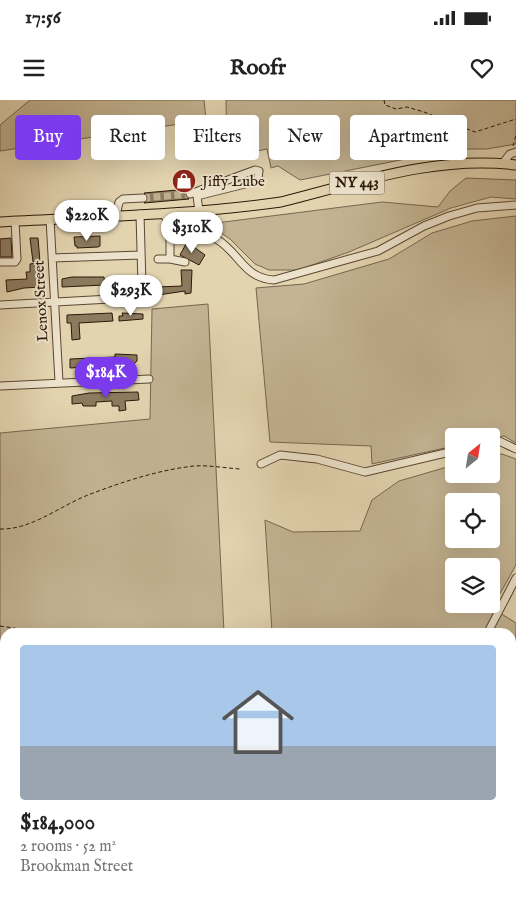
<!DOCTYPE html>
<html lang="en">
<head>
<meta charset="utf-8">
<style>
  :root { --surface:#fff; --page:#f6f6f6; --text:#222; --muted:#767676; --line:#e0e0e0; --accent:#7c3aed }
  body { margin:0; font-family:"IM FELL English",serif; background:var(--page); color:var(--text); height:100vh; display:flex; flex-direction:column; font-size:19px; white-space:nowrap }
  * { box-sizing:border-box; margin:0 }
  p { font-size:16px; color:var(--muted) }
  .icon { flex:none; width:28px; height:28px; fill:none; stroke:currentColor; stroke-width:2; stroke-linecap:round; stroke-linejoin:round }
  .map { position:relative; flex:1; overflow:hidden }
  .sheet { position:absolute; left:0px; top:528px; width:516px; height:276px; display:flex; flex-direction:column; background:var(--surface); border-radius:15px 15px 0 0; box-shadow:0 5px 20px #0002 }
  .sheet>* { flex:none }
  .hud { position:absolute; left:15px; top:15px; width:486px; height:45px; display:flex; gap:10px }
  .needle { width:32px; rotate:30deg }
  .fabs { position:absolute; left:445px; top:328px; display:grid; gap:10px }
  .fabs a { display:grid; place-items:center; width:55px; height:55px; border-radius:5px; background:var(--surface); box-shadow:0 5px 20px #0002; font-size:25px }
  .price { position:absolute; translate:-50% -42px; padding:0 11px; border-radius:18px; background:#fff; color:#222; font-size:16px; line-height:32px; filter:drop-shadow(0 1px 2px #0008) }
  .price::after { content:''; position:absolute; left:50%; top:30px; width:15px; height:11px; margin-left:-8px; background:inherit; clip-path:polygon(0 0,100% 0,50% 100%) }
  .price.selected { background:var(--accent); color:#fff }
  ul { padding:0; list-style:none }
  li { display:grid; align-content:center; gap:10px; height:265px; padding:0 20px }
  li+li { border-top:1px solid var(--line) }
  li span { display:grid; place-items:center; height:155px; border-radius:5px; color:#555 }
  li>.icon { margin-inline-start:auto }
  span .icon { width:90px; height:90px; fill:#fffc; stroke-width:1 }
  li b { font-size:21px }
  .pill { padding:0 18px; border-radius:5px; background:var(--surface); box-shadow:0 5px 20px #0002; font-size:18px; line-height:45px }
  .pill.selected { background:var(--accent); color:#fff }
  .status { display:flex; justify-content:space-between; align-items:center; height:35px; padding:0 25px; background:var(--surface); direction:ltr }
  .status svg { height:14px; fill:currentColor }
  header { display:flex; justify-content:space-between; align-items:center; height:65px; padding:0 20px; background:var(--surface); font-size:22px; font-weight:700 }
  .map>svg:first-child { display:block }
  .green { fill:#c4b493; stroke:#78664e; fill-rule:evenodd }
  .building { fill:#8c7a5f; stroke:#2d1808 }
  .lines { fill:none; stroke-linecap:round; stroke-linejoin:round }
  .minor-tunnel { stroke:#bfae8e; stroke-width:7; stroke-dasharray:7 3.5; stroke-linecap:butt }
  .minor-casing { stroke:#5a4732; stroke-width:9 }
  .major-casing { stroke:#2d1808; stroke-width:11 }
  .path { stroke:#2d1808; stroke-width:1; stroke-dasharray:4 2.5; stroke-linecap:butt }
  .minor { stroke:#ede3cc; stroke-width:7 }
  .major { stroke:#e3d4b0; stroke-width:9 }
  .labels { text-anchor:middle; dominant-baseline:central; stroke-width:4; stroke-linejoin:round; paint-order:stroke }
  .shield { fill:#ede3cc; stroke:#675543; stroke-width:1 }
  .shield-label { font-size:14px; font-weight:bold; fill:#2d1808 }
  .poi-label { font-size:15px; fill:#2d1808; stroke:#ede3cc; text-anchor:start }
  .street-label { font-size:15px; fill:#2d1808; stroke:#ede3cc }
</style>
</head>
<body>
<div class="status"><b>17:56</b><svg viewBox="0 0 49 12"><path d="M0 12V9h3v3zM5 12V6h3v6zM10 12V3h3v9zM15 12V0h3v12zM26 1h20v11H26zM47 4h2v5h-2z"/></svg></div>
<header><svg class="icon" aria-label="menu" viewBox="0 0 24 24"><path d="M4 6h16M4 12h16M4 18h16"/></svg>Roofr<svg class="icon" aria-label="heart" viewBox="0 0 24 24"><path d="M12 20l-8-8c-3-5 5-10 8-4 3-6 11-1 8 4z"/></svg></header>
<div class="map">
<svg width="516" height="803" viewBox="0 0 516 803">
  <rect width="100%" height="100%" fill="#e3d4b0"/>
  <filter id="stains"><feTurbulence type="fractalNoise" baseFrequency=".004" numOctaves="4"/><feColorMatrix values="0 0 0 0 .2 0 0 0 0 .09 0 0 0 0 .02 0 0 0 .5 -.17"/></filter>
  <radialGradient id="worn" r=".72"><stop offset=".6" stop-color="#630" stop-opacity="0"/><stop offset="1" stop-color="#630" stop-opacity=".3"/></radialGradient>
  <!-- green -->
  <path class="green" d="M 30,0 L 204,0 L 206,20 L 0,51 L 0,25 Z
    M 226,0 L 516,0 L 516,44 L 487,49 L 456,49 L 300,80 L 278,66 L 271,68 L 267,49 L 227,57 Z
    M 466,78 L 516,80 L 516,99 L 491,97 L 451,108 L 349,152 L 298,170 L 269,170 L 255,164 L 230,139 L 208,124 L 382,102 L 438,107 L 450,91 Z
    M 516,116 L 516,343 L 504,336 L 491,339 L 491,336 L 454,336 L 454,346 L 372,364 L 371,346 L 270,342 L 256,188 L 304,184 L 389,159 L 432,133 L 472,121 Z
    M 208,204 L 224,532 L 5,532 L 5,652 L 0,654 L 0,333 L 150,319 L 152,209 Z
    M 502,354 L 516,359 L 516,465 L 492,508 L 516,523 L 516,803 L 335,803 L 333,799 L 511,799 L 511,532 L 272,532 L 265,420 L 293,432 L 360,431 L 372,400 L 399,381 L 454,365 L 454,374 L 491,374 L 491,355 ZM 454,401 L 491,401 L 491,439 L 454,439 ZM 454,466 L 491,466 L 491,504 L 454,504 Z"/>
  <!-- building -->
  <path class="building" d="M 188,73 L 189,89 L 185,94 L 189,99 L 144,103 L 148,97 L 144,93 L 177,90 L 175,74 Z
    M 100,136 L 100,146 L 98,147 L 77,148 L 77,146 L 75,146 L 74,137 Z
    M 11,138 L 12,157 L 0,157 L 0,139 Z
    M 30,138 L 38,138 L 40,162 L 33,162 Z
    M 187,142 L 205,155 L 199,165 L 180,155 Z
    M 36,163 L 37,174 L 40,174 L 41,187 L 24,188 L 7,192 L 6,180 L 27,179 L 26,172 L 30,172 L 30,164 Z
    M 181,170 L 192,170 L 191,193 L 185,194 L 185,191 L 158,195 L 157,187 L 182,186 Z
    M 72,177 L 104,177 L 105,185 L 62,187 L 62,179 Z
    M 112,213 L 113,221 L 79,223 L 80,239 L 72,240 L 71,223 L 67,223 L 67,215 Z
    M 122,213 L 143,214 L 143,219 L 119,221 L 119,216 L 123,216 Z
    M 115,254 L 137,255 L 137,261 L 134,264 L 70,268 L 70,259 L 115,257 Z
    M 138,292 L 139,300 L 125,301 L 126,310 L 119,311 L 119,306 L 112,306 L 112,301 L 96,302 L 96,306 L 83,306 L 82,303 L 72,304 L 72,296 L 89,293 Z"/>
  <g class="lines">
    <!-- minor-tunnel -->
    <path class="minor-tunnel" d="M 143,98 L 190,94"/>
    <!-- minor casing -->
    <g class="minor-casing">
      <path id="minor" d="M 503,63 L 510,54 L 516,52
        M 190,94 L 255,70 L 259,71 L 258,78 L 253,82 L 197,96 L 199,111
        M 163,113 L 170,124 C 186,131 203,130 218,140 C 240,154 244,178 274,180 L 378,151 L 424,126 L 449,116 L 477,108 L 516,105
        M 116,116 L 119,102 L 123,99 L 143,98
        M 50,119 L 59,282
        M 170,124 L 170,159 L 185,162
        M 52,158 L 141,155
        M 158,159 L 170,159
        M 0,162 L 15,162 L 17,159 L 15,121
        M 0,205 L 129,198 L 139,194 L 142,185 L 140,114
        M 0,286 L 149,279
        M 491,343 L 499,341 L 516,349
        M 261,364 L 280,355 L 317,359 L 365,372 L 454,351
        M 488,532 L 516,478
        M 0,689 L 5,690
        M 0,706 L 5,708
        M 0,764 L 5,763
        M 71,799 L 73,803"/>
    </g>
    <!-- major casing -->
    <g class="major-casing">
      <path id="major" d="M 0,122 C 94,117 188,115 281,102 C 357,83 436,55 516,65"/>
    </g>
    <!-- path -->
    <path class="path" d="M 384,0 L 385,5 L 396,9 L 407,7 L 424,12 L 475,32 L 516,19
      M 513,46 L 516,35
      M 0,429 C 31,430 60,406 88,395 C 122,382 158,370 194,366 C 209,365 225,368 240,369
      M 0,526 L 40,532
      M 358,799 L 361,803"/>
    <!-- minor -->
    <use href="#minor" class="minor"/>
    <!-- major -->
    <use href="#major" class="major"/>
  </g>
  <!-- icons -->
  <defs>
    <g id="shop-disc" transform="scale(1.25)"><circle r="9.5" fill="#8f2418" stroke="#ede3cc"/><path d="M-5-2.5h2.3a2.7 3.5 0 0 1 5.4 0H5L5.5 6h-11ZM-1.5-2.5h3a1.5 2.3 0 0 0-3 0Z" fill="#fff"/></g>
  </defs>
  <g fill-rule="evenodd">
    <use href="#shop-disc" x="184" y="81"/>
  </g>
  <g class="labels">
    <!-- shield labels -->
    <rect class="shield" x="329.5" y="71.5" width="55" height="23" rx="4"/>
    <g class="shield-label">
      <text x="357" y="83">NY 443</text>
    </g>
    <!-- poi labels -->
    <g class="poi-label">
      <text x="202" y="81">Jiffy Lube</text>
    </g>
    <!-- street labels -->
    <g class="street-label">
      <text transform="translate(41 201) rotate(-93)">Lenox Street</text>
    </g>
  </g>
  <rect width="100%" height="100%" filter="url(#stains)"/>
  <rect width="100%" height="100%" fill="url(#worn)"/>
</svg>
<div class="fabs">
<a><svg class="needle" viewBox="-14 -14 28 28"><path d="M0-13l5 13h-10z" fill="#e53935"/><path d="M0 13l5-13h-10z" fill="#767676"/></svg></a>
<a><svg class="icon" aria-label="locate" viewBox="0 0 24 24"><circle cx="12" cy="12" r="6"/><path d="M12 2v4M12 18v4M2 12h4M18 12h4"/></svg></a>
<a><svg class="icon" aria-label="layers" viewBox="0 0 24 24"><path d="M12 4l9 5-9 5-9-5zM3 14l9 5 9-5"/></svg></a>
</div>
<b class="price" style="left:87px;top:142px">$220K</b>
<b class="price" style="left:192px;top:154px">$310K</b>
<b class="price" style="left:131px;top:217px">$293K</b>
<b class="price selected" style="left:106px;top:299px">$184K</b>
<div class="hud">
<a class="pill selected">Buy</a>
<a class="pill">Rent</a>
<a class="pill">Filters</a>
<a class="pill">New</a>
<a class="pill">Apartment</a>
</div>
<section class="sheet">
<ul>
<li><span style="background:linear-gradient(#a9c7e8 65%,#9aa5b1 0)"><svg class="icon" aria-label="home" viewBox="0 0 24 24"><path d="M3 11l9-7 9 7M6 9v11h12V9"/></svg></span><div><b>$184,000</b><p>2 rooms · 52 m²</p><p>Brookman Street</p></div></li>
</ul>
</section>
</div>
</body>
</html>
